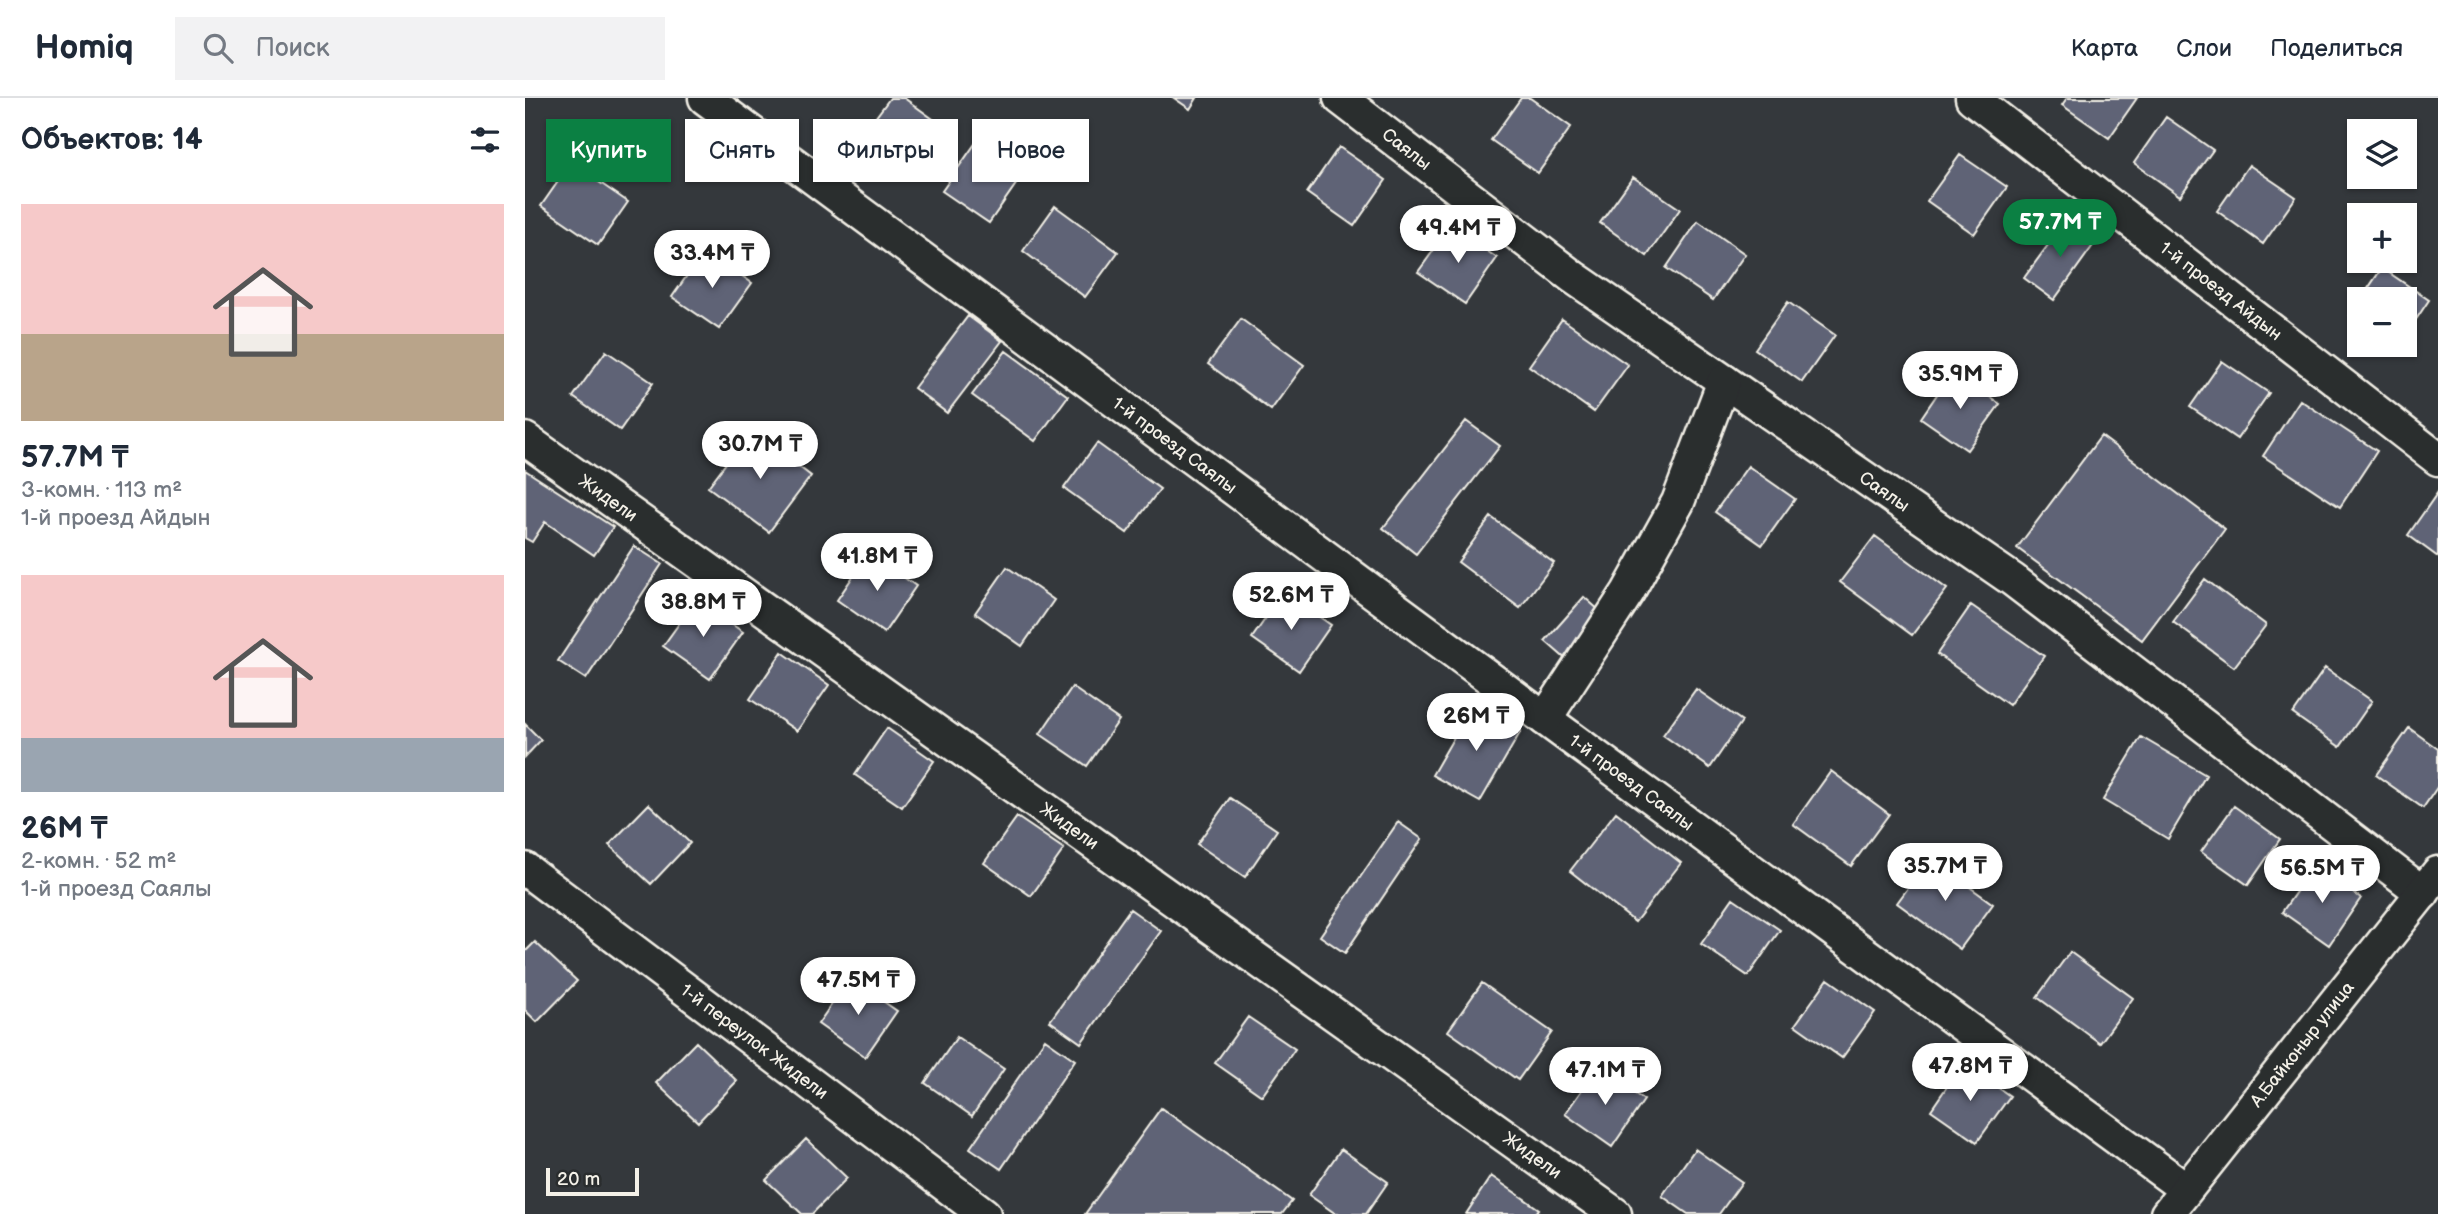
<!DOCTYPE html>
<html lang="ru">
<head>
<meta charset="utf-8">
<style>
  :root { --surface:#fff; --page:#f2f2f3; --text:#1f2937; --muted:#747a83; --line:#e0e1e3; --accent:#0b8043 }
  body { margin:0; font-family:"Balsamiq Sans",sans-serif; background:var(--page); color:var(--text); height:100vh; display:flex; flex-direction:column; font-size:26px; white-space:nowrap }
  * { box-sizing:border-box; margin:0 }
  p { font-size:23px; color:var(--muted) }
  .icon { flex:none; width:38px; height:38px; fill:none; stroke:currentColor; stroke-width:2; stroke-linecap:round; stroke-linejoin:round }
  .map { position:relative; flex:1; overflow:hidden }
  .side { display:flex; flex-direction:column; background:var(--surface); width:525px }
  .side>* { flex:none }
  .top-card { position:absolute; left:21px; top:21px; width:665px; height:63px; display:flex; gap:14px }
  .fabs { position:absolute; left:1822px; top:21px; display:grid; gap:14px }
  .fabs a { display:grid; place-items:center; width:70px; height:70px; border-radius:0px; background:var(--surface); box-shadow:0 2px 5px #0004; font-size:35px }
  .scale { position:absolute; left:21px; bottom:18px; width:93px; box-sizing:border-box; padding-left:7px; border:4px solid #f4f1e8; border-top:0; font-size:19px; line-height:24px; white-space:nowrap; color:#f4f1e8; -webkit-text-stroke:5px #2a2d2e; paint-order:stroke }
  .price { position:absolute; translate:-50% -60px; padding:0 16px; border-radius:24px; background:#fff; color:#222; font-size:23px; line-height:46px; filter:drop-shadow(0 2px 4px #0008) }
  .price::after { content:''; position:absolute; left:50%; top:42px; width:21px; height:16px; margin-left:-10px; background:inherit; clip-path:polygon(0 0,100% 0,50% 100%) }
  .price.selected { background:var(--accent); color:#fff }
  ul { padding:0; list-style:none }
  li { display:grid; align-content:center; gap:14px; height:371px; padding:0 21px }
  li span { display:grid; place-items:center; height:217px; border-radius:0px; color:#555 }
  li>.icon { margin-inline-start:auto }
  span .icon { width:126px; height:126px; fill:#fffc; stroke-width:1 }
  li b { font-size:30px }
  h2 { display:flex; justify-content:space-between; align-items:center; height:84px; padding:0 21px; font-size:30px }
  .chip { padding:0 24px; border-radius:0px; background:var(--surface); box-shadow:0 2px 5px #0004; font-size:24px; line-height:63px }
  .chip.selected { background:var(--accent); color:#fff }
  header { display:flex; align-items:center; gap:42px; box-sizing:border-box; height:98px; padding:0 35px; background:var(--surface); border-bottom:2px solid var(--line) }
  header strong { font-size:33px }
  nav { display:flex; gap:38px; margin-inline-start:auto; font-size:24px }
  .search { width:490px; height:63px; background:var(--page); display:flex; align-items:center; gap:18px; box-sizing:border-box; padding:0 24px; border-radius:0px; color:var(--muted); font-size:26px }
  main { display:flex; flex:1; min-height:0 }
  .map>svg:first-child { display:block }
  .building { fill:#5e6476; stroke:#f4f1e8; stroke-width:2 }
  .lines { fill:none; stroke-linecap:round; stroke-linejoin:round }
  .minor-casing { stroke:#f4f1e8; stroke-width:37 }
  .minor { stroke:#2a2d2e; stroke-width:32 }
  .labels { text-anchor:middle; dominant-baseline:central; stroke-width:5; stroke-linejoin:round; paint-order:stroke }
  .street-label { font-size:18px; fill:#f4f1e8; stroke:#2a2d2e }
</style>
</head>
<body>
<header>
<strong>Homiq</strong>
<div class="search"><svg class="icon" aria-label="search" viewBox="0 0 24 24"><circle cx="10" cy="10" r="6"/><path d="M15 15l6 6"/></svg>Поиск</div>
<nav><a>Карта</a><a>Слои</a><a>Поделиться</a></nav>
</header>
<main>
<section class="side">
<h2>Объектов: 14<svg class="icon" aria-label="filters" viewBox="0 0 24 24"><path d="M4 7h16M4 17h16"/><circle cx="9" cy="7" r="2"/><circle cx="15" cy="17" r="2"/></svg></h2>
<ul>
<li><span style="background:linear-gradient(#f6c9c9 60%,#b9a48a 0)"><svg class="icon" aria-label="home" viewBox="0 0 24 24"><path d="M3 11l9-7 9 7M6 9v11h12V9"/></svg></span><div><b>57.7M ₸</b><p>3-комн. · 113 m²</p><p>1-й проезд Айдын</p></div></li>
<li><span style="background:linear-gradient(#f6c9c9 75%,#9aa5b1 0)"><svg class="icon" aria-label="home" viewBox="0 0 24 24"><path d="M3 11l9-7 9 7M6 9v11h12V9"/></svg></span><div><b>26M ₸</b><p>2-комн. · 52 m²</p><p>1-й проезд Саялы</p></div></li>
</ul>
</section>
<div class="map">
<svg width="1913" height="1116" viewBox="0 0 1913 1116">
  <rect width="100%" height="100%" fill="#34383c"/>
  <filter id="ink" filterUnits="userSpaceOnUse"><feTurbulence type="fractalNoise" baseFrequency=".0143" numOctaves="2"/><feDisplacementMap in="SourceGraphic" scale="14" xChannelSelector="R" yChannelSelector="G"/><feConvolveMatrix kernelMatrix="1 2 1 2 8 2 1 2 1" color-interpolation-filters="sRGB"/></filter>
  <g filter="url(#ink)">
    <!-- building -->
    <path class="building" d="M 365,0 L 379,0 L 426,34 L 393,79 L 336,39 Z
      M 649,0 L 672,0 L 665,11 Z
      M 996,0 L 1005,0 L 1046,29 L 1013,75 L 966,42 Z
      M 1542,0 L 1612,0 L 1584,40 L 1537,7 Z
      M 1641,19 L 1688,52 L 1655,98 L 1609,65 Z
      M 450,46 L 496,79 L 464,125 L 417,93 Z
      M 814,49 L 861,82 L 829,128 L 782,95 Z
      M 1435,57 L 1482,89 L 1449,136 L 1402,103 Z
      M 46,65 L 103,104 L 73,147 L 16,108 Z
      M 1724,67 L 1771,99 L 1738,146 L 1692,113 Z
      M 1108,79 L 1155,111 L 1122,158 L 1075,125 Z
      M 530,108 L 593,154 L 560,199 L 498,153 Z
      M 1542,121 L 1572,142 L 1529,202 L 1499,180 Z
      M 1173,123 L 1220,156 L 1188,202 L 1141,170 Z
      M 926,128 L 972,160 L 940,206 L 893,174 Z
      M 180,152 L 227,185 L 194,231 L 147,199 Z
      M 1857,170 L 1904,202 L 1880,238 L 1880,201 L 1836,201 Z
      M 1263,204 L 1310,237 L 1277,284 L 1230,251 Z
      M 1834,204 L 1834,223 L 1825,217 Z
      M 443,218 L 477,243 L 422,315 L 389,290 Z
      M 716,221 L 779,267 L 746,312 L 683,266 Z
      M 1037,221 L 1103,267 L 1069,314 L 1004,268 Z
      M 81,253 L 128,285 L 95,332 L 48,299 Z
      M 481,253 L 543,298 L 510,343 L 447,297 Z
      M 1697,263 L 1744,295 L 1712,341 L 1665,309 Z
      M 1428,273 L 1475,306 L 1442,352 L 1396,320 Z
      M 1775,302 L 1852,353 L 1815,409 L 1738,358 Z
      M 941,323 L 975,348 L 891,456 L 858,430 Z
      M 226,332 L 286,378 L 244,434 L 183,389 Z
      M 1576,338 L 1700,431 L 1617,542 L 1492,450 Z
      M 572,345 L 635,391 L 602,435 L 539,390 Z
      M 1223,368 L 1270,401 L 1237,447 L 1190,414 Z
      M 0,372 L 88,429 L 69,457 L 20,424 L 7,444 L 0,440 Z
      M 1913,394 L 1913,459 L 1883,437 Z
      M 966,419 L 1029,465 L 995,510 L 933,464 Z
      M 1350,438 L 1422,491 L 1387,537 L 1315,484 Z
      M 109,448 L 137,466 L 61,581 L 33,563 Z
      M 344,455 L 391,488 L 359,535 L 312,502 Z
      M 482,469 L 529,502 L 497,548 L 450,515 Z
      M 1680,481 L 1741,527 L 1709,569 L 1648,524 Z
      M 759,494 L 806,527 L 774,573 L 727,540 Z
      M 1059,499 L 1082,519 L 1043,563 L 1020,543 Z
      M 171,502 L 218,534 L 185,581 L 138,548 Z
      M 1446,507 L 1519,558 L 1484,607 L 1412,556 Z
      M 257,554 L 304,587 L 272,633 L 225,601 Z
      M 1800,570 L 1847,603 L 1815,649 L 1768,616 Z
      M 547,589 L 594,622 L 562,668 L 515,636 Z
      M 1171,591 L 1217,623 L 1185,670 L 1138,637 Z
      M 948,606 L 996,633 L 955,704 L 907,677 Z
      M 0,626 L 16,642 L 0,659 Z
      M 362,630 L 409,663 L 377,709 L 330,677 Z
      M 1884,630 L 1913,651 L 1913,688 L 1898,710 L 1851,677 Z
      M 1616,639 L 1681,677 L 1643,741 L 1578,702 Z
      M 1306,673 L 1364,716 L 1326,768 L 1268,726 Z
      M 705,700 L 752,732 L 720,779 L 672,746 Z
      M 124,706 L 165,745 L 126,786 L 84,747 Z
      M 1709,708 L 1755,741 L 1723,787 L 1676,754 Z
      M 1091,714 L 1156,765 L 1110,824 L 1045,773 Z
      M 492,719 L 539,751 L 506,798 L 459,765 Z
      M 873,724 L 897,741 L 820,855 L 795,838 Z
      M 1405,760 L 1468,806 L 1435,851 L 1372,805 Z
      M 1789,768 L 1836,800 L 1804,847 L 1757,814 Z
      M 1208,800 L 1255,832 L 1223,878 L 1176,846 Z
      M 605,811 L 636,833 L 556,945 L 525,923 Z
      M 10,844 L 52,883 L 12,924 L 0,912 L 0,854 Z
      M 1545,854 L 1608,900 L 1575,945 L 1512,899 Z
      M 325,880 L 372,913 L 340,959 L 293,926 Z
      M 1303,881 L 1350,914 L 1317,960 L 1270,927 Z
      M 957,885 L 1027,934 L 993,982 L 923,933 Z
      M 723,919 L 770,951 L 737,998 L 690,965 Z
      M 432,939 L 479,971 L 447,1018 L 400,985 Z
      M 520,941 L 550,962 L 476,1071 L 445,1050 Z
      M 171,944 L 212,983 L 173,1024 L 131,985 Z
      M 1438,965 L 1485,998 L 1452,1044 L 1406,1012 Z
      M 1072,970 L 1119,1002 L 1087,1049 L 1040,1016 Z
      M 636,1010 L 767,1103 L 757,1116 L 560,1116 Z
      M 281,1041 L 322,1080 L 287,1116 L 277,1116 L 241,1082 Z
      M 816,1051 L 863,1084 L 841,1116 L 811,1116 L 784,1097 Z
      M 1170,1051 L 1217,1084 L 1194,1116 L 1163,1116 L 1137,1098 Z
      M 966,1078 L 1014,1111 L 1010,1116 L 941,1116 Z"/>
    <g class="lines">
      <!-- minor casing -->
      <g class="minor-casing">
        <g id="minor">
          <path id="s1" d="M 180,0 L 1020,621 L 1661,1091"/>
          <path id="s2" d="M 815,0 L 1048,179 L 1488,482 L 1898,795"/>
          <path id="s3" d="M 1447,0 L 1913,361"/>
          <path id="s4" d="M 0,341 L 1090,1116"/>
          <path d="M 1020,621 L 1103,494 L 1153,404 L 1199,283"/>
          <path id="s5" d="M 0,771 L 459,1116"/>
          <path id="s6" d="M 1642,1116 L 1913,775"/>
        </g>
      </g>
      <!-- minor -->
      <use href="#minor" class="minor"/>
    </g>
  </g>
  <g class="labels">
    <!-- street labels -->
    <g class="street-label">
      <text stroke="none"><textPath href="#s2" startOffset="84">Саялы</textPath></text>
      <text stroke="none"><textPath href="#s3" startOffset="315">1-й проезд Айдын</textPath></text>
      <text stroke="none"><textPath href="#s1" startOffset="584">1-й проезд Саялы</textPath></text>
      <text stroke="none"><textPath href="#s2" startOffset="672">Саялы</textPath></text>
      <text stroke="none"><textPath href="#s4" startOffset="102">Жидели</textPath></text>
      <text stroke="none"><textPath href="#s1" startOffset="1152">1-й проезд Саялы</textPath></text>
      <text stroke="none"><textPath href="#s4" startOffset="668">Жидели</textPath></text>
      <text stroke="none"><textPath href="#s5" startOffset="287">1-й переулок Жидели</textPath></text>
      <text stroke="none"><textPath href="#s6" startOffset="217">А.Байконыр улица</textPath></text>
      <text stroke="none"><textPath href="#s4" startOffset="1236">Жидели</textPath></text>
    </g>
  </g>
</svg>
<div class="fabs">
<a><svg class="icon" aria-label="layers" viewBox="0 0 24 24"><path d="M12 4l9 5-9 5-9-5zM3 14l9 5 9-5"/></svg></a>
<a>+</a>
<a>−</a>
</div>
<div class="scale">20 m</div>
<b class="price selected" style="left:1535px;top:161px">57.7M ₸</b>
<b class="price" style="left:933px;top:167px">49.4M ₸</b>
<b class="price" style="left:187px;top:192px">33.4M ₸</b>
<b class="price" style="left:1435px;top:313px">35.9M ₸</b>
<b class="price" style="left:235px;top:383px">30.7M ₸</b>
<b class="price" style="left:352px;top:495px">41.8M ₸</b>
<b class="price" style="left:766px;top:534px">52.6M ₸</b>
<b class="price" style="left:178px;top:541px">38.8M ₸</b>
<b class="price" style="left:951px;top:655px">26M ₸</b>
<b class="price" style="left:1420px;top:805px">35.7M ₸</b>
<b class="price" style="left:1797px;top:807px">56.5M ₸</b>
<b class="price" style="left:333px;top:919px">47.5M ₸</b>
<b class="price" style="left:1445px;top:1005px">47.8M ₸</b>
<b class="price" style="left:1080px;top:1009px">47.1M ₸</b>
<div class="top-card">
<a class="chip selected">Купить</a>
<a class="chip">Снять</a>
<a class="chip">Фильтры</a>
<a class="chip">Новое</a>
</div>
</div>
</main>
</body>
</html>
